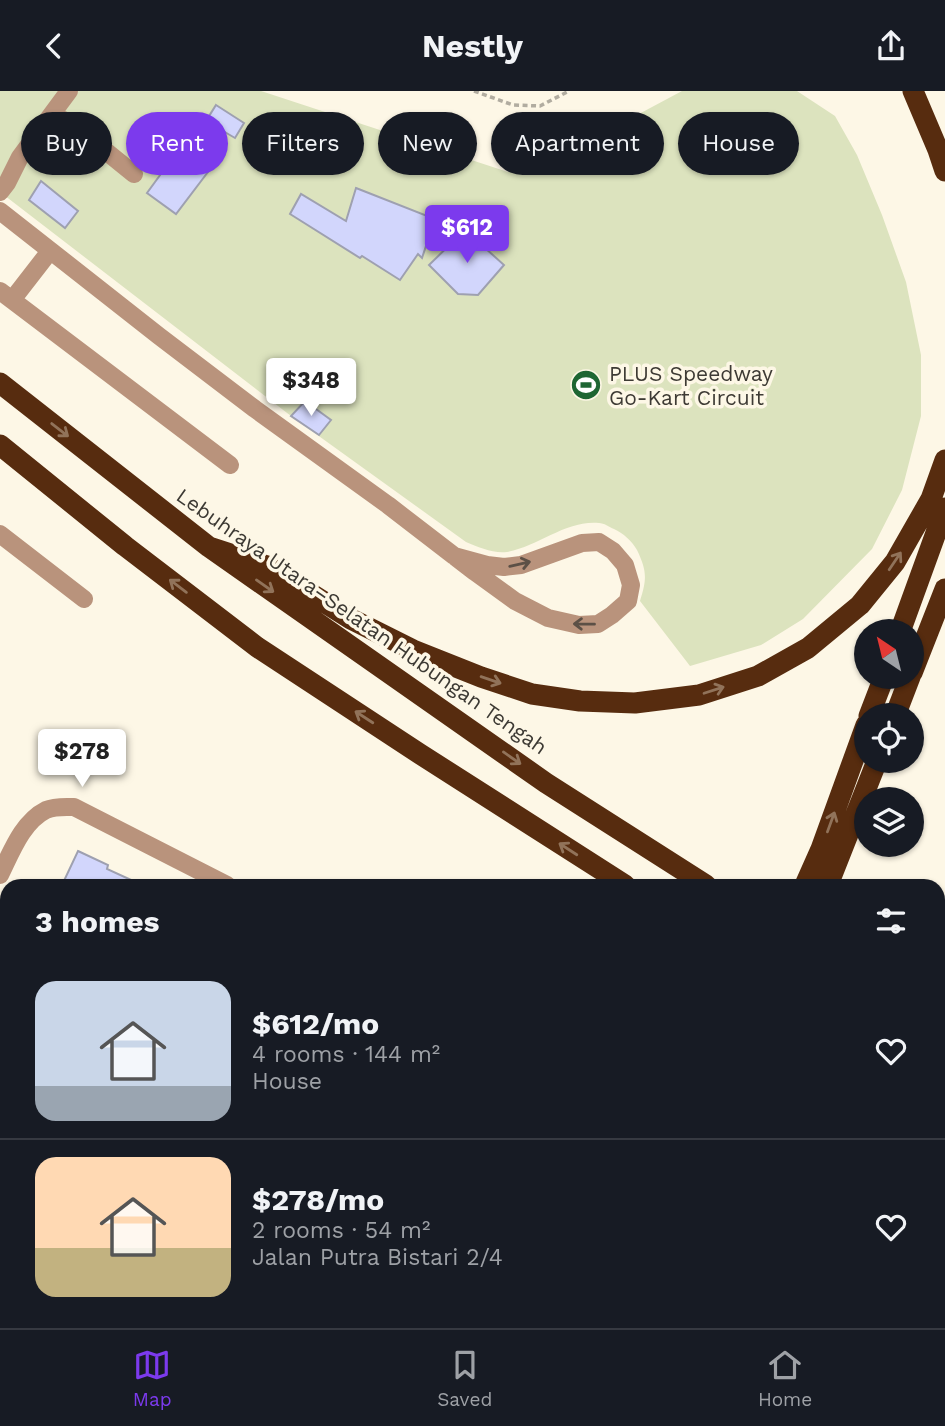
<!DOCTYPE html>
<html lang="en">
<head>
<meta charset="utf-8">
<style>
  :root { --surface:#171b24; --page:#20242c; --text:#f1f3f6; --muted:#9ea1a6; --line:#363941; --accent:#7c3aed }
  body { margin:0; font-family:"Work Sans",sans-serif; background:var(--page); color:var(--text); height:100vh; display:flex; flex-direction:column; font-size:26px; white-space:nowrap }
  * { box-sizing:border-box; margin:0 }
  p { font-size:23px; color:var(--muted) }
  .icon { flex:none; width:38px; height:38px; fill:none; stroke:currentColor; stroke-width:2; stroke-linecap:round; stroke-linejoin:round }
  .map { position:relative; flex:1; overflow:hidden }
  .details { position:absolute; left:0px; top:788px; width:945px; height:450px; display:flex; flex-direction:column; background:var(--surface); border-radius:21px 21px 0 0; box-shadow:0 2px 5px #0004 }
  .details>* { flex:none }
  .guide { position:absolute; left:21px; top:21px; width:903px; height:63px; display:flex; gap:14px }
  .needle { width:46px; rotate:325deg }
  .controls { position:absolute; left:854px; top:528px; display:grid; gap:14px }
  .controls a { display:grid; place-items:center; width:70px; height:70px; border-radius:50%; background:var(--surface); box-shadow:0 2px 5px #0004; font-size:35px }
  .price { position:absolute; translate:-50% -60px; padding:0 16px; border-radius:7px; background:#fff; color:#222; font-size:23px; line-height:46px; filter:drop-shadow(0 2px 4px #0008) }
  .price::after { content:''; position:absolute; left:50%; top:42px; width:21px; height:16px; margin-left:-10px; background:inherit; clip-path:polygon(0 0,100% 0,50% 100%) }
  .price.current { background:var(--accent); color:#fff }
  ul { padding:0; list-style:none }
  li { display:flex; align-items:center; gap:21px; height:175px; padding:0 35px }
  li+li { border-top:2px solid var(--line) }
  li span { display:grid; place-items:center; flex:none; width:196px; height:140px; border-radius:21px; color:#555 }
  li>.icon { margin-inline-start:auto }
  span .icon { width:84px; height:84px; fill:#fffc; stroke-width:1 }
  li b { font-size:30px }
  h2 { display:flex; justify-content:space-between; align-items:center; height:84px; padding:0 35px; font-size:30px }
  .pill { padding:0 24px; border-radius:32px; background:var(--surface); box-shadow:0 2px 5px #0004; font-size:24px; line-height:63px }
  .pill.current { background:var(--accent); color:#fff }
  header { display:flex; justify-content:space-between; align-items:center; height:91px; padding:0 35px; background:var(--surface); font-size:32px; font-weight:700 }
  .dock { display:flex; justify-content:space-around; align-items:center; height:98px; border-top:2px solid var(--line); background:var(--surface); font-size:19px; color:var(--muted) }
  .dock a { display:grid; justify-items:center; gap:4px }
  .dock .current { color:var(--accent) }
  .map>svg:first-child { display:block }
  .green { fill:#dce3be }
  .building { fill:#d2d6fc; stroke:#9ea0b0; stroke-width:2 }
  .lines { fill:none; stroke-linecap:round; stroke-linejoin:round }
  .path { stroke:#b1aca0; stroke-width:3.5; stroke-dasharray:5 3.5; stroke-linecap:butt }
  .minor { stroke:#b9937c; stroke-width:18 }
  .highway { stroke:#572c0f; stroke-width:21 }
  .oneway { stroke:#91735a }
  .oneway2 { stroke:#5c5046 }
  .labels { text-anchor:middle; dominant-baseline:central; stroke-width:7; stroke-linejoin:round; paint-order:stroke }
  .poi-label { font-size:21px; fill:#3d3a34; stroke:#fdf7e6; text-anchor:start }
  .street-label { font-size:21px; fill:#3d3a34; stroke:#fdf7e6 }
</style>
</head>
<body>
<header><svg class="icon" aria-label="back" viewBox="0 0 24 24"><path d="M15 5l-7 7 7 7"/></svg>Nestly<svg class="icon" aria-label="share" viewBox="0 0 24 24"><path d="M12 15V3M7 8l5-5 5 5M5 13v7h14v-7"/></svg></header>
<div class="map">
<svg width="945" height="1237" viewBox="0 0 945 1237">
  <rect width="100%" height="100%" fill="#fdf7e6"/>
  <!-- green -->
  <path class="green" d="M 0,0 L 261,0 L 508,81 L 534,79 L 682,0 L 797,0 L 835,25 L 857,64 L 882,124 L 906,191 L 921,264 L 921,325 L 902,399 L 872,458 L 803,528 L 761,554 L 690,575 L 640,510 C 647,488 647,480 637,459 C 632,450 623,442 614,438 C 609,436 604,432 599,432 C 566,429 539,455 507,461 C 494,463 478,456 466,451 L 291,325 L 0,101 Z
    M 420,1230 L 510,1230 L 511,1237 L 417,1237 Z"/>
  <!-- building -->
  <path class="building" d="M 216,14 L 244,32 L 235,47 L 206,30 Z
    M 185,50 L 214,73 L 176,123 L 147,102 Z
    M 41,90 L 78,120 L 65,137 L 29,109 Z
    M 356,97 L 435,128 L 422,167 L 418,163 L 400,189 L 362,165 L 360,167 L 290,123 L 301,103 L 346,130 Z
    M 465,139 L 504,174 L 478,204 L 458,203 L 429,174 Z
    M 305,310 L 331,329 L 319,344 L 291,325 Z
    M 78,760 L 108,774 L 107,778 L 142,794 L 62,794 Z"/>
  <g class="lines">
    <!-- path -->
    <path class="path" d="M 474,0 L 513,14 L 540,15 L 569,0"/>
    <!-- minor -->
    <path class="minor" d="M 49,28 L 61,28 L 71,32 L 134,83
      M 0,101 L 7,92 L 20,66 L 69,0
      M 0,120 L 159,245 L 255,318 L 388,414 L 475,481 L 515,510 L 548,527 L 579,534 L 598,533 L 612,524 L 628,510 L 631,494 L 625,474 L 613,460 L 599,451 L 582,452 L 521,474 L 504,476 L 487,474 L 454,465
      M 0,200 L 230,374
      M 12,209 L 50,160
      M 0,443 L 84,508
      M 0,784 C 11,762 22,731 46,719 C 55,715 65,716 74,716 L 227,794
      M 0,1015 L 7,1018
      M 0,1193 L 7,1177
      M 64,1230 L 80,1237
      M 176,1237 L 180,1230
      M 377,1237 L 380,1230"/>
    <!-- highway -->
    <path class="highway" d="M 913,0 L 938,59 L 945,80
      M 0,292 L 209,456 L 546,692 L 706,794
      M 0,354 L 125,455 L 257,556 L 420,663 L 625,794
      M 209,456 L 267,475 L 351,528 L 413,559 L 481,586 L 532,603 L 580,610 L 635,612 L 699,604 L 758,585 L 808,557 L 860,514 L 895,471 L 931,408 L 945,369
      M 900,541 L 945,417
      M 912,582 L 945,498
      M 869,625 L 884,586
      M 895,625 L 910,586
      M 805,794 L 821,758 L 866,634
      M 828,794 L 877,670
      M 938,937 L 945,941
      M 938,1001 L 945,1008
      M 667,1230 L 667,1237
      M 694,1230 L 694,1237"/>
  </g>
  <!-- one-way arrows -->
  <defs><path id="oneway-shaft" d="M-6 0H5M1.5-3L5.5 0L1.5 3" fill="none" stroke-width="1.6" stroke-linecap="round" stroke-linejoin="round" transform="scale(1.75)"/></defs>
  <g class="oneway">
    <use href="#oneway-shaft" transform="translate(60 339) rotate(38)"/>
    <use href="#oneway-shaft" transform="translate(895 470) rotate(-56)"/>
    <use href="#oneway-shaft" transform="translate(178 495) rotate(-143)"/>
    <use href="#oneway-shaft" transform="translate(265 495) rotate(35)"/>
    <use href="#oneway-shaft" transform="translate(491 589) rotate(19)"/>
    <use href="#oneway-shaft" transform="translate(714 599) rotate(-18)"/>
    <use href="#oneway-shaft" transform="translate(364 626) rotate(-147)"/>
    <use href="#oneway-shaft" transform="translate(512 667) rotate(35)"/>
    <use href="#oneway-shaft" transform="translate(831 731) rotate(-70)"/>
    <use href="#oneway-shaft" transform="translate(568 758) rotate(-147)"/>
  </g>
  <g class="oneway2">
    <use href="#oneway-shaft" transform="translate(520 473) rotate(-13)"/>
    <use href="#oneway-shaft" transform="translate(584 533) rotate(-179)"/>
  </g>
  <!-- icons -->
  <defs>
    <g id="stadium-disc" transform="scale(1.575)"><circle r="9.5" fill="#1e6633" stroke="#fdf7e6"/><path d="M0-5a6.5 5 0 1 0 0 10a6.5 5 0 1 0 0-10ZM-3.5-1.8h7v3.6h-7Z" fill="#fff"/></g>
  </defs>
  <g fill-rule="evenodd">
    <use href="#stadium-disc" x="586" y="294"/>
  </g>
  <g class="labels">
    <!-- poi labels -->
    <g class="poi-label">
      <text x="609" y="282">PLUS Speedway<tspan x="609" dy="24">Go-Kart Circuit</tspan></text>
    </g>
    <!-- street labels -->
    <g class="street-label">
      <text transform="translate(362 530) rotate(35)">Lebuhraya Utara–Selatan Hubungan Tengah</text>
    </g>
  </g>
</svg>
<div class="controls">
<a><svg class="needle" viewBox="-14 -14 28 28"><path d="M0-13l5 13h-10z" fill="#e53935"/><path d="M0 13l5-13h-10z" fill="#9ea1a6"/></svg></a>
<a><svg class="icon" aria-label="locate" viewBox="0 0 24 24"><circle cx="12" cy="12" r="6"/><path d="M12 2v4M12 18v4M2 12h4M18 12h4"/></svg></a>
<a><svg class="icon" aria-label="layers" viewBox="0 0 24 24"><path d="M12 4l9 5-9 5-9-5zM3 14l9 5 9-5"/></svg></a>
</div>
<b class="price current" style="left:467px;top:174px">$612</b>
<b class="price" style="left:311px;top:327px">$348</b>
<b class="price" style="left:82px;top:698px">$278</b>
<div class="guide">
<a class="pill">Buy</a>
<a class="pill current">Rent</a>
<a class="pill">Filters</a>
<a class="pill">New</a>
<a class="pill">Apartment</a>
<a class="pill">House</a>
</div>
<section class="details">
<h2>3 homes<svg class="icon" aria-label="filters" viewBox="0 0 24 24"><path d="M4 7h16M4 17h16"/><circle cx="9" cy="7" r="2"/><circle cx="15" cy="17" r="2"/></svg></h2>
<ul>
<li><span style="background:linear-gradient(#c9d6e8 75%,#9aa5b1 0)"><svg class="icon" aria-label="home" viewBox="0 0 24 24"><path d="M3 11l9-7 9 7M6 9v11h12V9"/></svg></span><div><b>$612/mo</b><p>4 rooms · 144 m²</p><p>House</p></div><svg class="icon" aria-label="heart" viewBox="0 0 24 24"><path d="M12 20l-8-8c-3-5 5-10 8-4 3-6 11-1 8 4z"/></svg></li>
<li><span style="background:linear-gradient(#ffd9b3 65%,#c2b280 0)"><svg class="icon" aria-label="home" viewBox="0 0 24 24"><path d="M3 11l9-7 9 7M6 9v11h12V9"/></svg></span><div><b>$278/mo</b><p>2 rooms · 54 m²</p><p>Jalan Putra Bistari 2/4</p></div><svg class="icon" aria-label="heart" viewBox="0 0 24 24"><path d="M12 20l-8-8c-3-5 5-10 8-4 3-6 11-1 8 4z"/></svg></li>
</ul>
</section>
</div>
<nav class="dock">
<a class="current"><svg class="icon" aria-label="map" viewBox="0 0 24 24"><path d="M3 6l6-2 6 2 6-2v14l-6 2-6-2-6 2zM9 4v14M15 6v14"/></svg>Map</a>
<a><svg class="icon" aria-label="saved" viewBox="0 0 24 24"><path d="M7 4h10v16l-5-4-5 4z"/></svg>Saved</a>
<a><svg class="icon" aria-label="home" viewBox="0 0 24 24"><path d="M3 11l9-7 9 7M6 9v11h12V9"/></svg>Home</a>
</nav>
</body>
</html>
